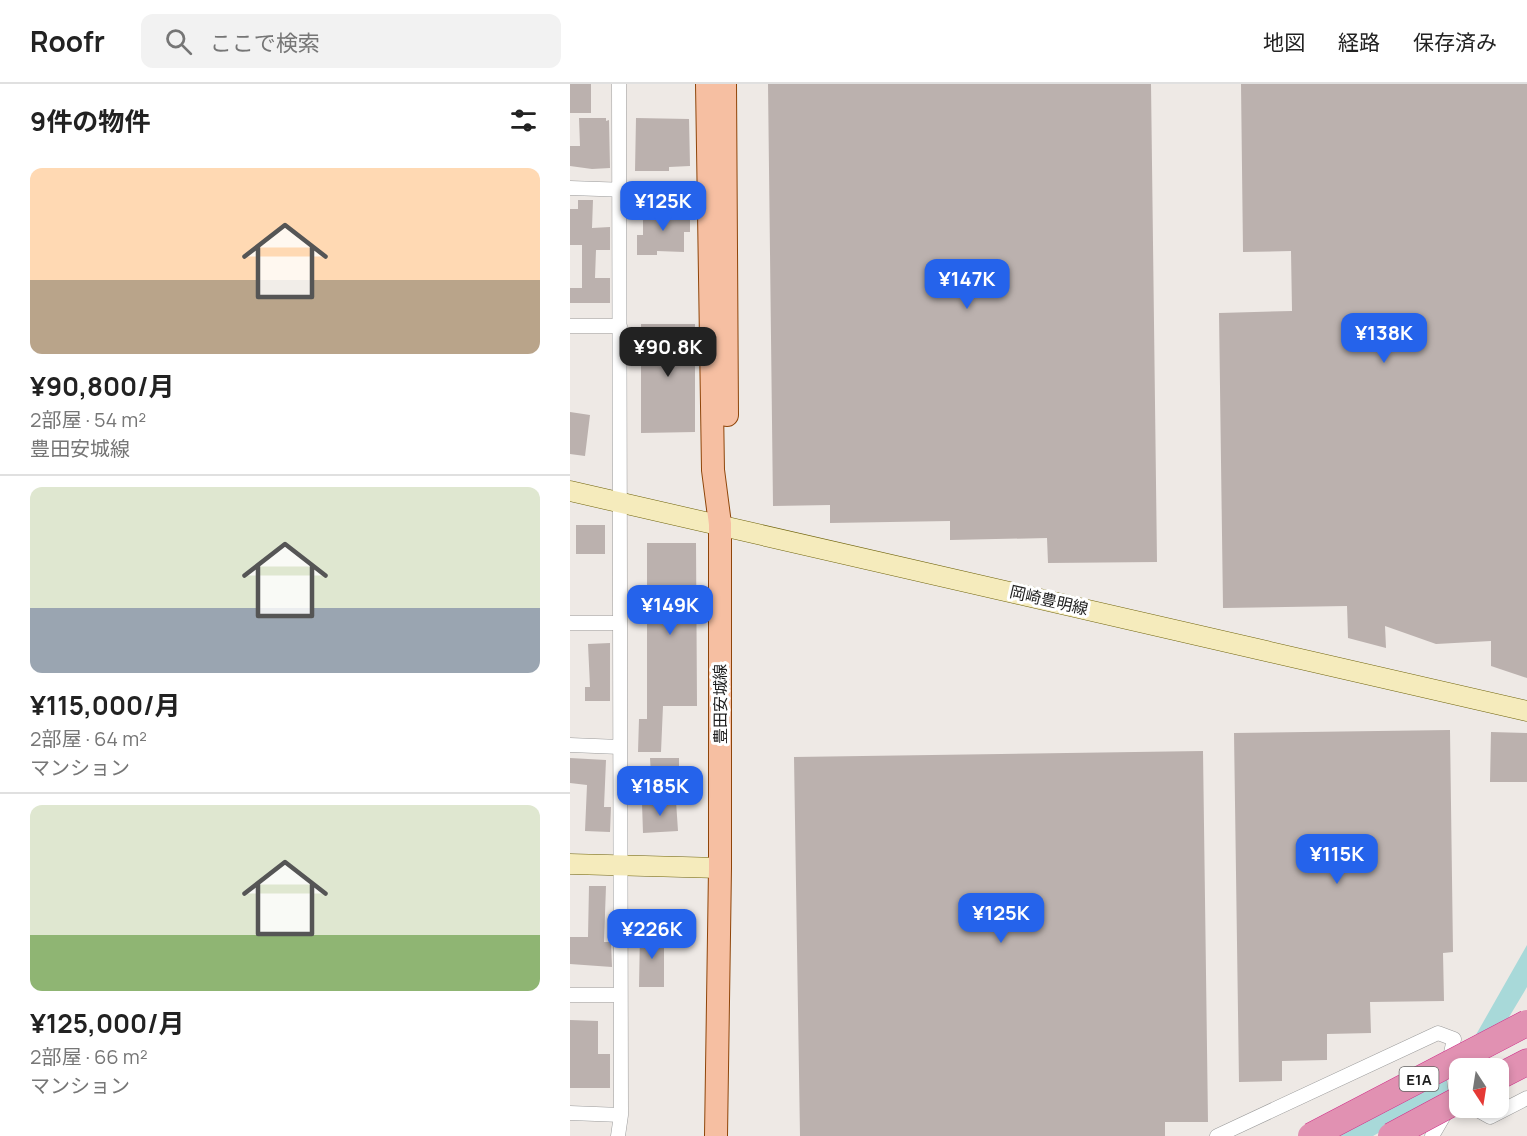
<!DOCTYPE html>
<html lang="ja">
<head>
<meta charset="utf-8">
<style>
  :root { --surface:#fff; --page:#f2f2f2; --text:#222; --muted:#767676; --line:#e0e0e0; --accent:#2563eb }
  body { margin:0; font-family:Manrope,"Noto Sans JP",sans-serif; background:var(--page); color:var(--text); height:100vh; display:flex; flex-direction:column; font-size:22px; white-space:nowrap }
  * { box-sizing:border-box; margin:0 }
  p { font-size:20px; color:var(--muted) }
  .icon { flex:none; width:33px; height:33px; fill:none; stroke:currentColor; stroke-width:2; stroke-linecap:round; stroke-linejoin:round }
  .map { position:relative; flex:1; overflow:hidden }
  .details { display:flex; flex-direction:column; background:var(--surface); width:570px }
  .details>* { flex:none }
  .needle { width:39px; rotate:168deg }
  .tools { position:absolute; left:879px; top:974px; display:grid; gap:12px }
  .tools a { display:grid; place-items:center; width:60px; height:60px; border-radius:12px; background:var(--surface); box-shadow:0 3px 9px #0003; font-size:30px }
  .price { position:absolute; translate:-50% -51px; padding:0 14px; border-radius:12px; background:var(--accent); color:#fff; font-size:20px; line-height:39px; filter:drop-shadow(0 2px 3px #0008) }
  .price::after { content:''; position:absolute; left:50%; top:36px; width:18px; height:14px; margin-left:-9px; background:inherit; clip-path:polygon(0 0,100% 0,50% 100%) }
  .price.active { background:#222; color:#fff }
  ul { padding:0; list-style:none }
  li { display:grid; align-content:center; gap:12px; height:318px; padding:0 30px }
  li+li { border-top:2px solid var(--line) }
  li span { display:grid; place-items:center; height:186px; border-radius:12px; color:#555 }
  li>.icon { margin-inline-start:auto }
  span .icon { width:108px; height:108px; fill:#fffc; stroke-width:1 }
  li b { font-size:26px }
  h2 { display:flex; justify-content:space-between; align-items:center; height:72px; padding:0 30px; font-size:26px }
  header { display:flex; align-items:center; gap:36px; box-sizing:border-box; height:84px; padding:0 30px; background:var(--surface); border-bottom:2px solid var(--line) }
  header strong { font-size:28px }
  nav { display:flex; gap:33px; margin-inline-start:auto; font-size:21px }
  .search { width:420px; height:54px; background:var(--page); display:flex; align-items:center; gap:15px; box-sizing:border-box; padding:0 21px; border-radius:12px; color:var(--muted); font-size:22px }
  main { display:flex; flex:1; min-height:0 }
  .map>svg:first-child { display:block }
  .water { fill:#a8d9d9 }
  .building { fill:#bbb1ae }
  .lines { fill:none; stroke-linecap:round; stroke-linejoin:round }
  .street-casing { stroke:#9b9b9b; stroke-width:15 }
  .secondary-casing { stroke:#6f630b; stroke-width:21 }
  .primary-casing { stroke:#8f4509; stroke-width:24 }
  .highway-casing { stroke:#cf2f8a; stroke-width:27 }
  .street { stroke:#fff; stroke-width:14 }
  .secondary { stroke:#f5ebbc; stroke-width:20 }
  .primary { stroke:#f6bfa2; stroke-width:22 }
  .highway { stroke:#e191b2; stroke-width:26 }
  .highway-bridge-casing { stroke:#cf2f8a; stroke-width:27; stroke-linecap:butt }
  .highway-bridge { stroke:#e191b2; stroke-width:26 }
  .labels { text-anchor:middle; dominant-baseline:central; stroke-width:6; stroke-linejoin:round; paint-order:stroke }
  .shield { fill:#fff; stroke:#626262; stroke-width:1.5 }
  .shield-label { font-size:15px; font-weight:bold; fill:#1e1e1e }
  .street-label { font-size:16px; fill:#1e1e1e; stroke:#fff }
</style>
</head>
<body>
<header>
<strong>Roofr</strong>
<div class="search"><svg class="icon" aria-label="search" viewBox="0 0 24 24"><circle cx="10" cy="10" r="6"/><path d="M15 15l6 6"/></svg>ここで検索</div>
<nav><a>地図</a><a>経路</a><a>保存済み</a></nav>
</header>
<main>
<section class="details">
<h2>9件の物件<svg class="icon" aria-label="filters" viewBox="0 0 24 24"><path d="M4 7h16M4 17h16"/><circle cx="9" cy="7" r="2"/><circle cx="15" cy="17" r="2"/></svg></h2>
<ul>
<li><span style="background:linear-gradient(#ffd9b3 60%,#b9a48a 0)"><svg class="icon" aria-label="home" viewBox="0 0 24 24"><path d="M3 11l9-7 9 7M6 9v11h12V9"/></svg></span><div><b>¥90,800/月</b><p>2部屋 · 54 m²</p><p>豊田安城線</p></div></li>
<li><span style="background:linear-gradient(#dfe7d0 65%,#9aa5b1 0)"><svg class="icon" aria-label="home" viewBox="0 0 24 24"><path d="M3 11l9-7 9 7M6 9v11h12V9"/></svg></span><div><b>¥115,000/月</b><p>2部屋 · 64 m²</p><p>マンション</p></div></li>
<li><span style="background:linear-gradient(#dfe7d0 70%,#8fb573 0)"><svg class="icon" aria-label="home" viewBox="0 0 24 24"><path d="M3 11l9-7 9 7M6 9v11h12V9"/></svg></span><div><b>¥125,000/月</b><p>2部屋 · 66 m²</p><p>マンション</p></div></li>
</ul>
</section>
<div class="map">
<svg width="957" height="1052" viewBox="0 0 957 1052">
  <rect width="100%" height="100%" fill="#eee9e5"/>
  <!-- water -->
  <path class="water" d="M 957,861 L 957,903 L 917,970 L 904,984 L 890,984 L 889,1000 L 850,1026 L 803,1052 L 761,1052 L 903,956 Z"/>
  <!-- building -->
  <path class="building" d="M 0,0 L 21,0 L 21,29 L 0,29 Z
    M 198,0 L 581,0 L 587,478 L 478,479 L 477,454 L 380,456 L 380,437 L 260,439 L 260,421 L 203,422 Z
    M 671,0 L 957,0 L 957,594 L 921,582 L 921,557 L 866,560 L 815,542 L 816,564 L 778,554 L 777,522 L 653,524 L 649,229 L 722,227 L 721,167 L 673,168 Z
    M 9,34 L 36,34 L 36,37 L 39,36 L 40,84 L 22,85 L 0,82 L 0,62 L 10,62 Z
    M 66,34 L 119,35 L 120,82 L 99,83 L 99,87 L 65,87 Z
    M 8,116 L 23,116 L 22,144 L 40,143 L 40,166 L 26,166 L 25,194 L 40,194 L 40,219 L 0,219 L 0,204 L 12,204 L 12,161 L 0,161 L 0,125 L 8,125 Z
    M 120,126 L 120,148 L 114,148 L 114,168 L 87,167 L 87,171 L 67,171 L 67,151 L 73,151 L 73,127 Z
    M 71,240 L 125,240 L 125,348 L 71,349 Z
    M 0,328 L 20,331 L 15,372 L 0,370 Z
    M 6,441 L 35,441 L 35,470 L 6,470 Z
    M 77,459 L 126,459 L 127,622 L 93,622 L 91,668 L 68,668 L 69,635 L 77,635 Z
    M 40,559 L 40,617 L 15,617 L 15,603 L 20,603 L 18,560 Z
    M 880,646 L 883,868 L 873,869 L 874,917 L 800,918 L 801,949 L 757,950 L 757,976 L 712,977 L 712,997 L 669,998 L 664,649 Z
    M 921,648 L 957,649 L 957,698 L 920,698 Z
    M 633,667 L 638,1038 L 595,1038 L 595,1052 L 230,1052 L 224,673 Z
    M 0,674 L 36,676 L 34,723 L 41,723 L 40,748 L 15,747 L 17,701 L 0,699 Z
    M 80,674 L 109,674 L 109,690 L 81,691 Z
    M 106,717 L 108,747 L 73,749 L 72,719 Z
    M 19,802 L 36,802 L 34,858 L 41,858 L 42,883 L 0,880 L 0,853 L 18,853 Z
    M 70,848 L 94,848 L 94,903 L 69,903 Z
    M 0,936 L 28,937 L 28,970 L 40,970 L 40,1004 L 0,1004 Z"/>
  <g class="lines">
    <!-- street casing -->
    <g class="street-casing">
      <path id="street" d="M 0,104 L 145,109
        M 0,242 L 50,242
        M 0,539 L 50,539
        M 0,661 L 50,663
        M 0,911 L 50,911
        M 902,1023 L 920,1033 L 957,1014
        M 0,1029 L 51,1031
        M 48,1052 L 51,1031 L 49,0
        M 647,1052 L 868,949 L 884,955 L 881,969 L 886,1011 L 862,1052"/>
    </g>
    <!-- secondary casing -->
    <g class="secondary-casing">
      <path id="secondary" d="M 0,407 L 957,627
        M 0,780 L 150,784"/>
    </g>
    <!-- primary casing -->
    <g class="primary-casing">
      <path id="primary" d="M 137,0 L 143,386 L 150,440 L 150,784 L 146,1052
        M 155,0 L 157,331"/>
    </g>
    <!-- highway casing -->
    <g class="highway-casing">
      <path id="highway" d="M 928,993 L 957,978"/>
    </g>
    <!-- street -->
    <use href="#street" class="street"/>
    <!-- secondary -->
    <use href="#secondary" class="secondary"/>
    <!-- primary -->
    <use href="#primary" class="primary"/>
    <!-- highway -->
    <use href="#highway" class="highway"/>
    <!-- highway-bridge casing -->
    <g class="highway-bridge-casing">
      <path id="highway-bridge" d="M 741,1052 L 957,939
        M 821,1052 L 890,1015"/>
    </g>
    <!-- highway-bridge -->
    <use href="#highway-bridge" class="highway-bridge"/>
  </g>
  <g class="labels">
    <!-- shield labels -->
    <rect class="shield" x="829.5" y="983" width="39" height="24" rx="4.5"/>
    <g class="shield-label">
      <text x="849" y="995">E1A</text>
    </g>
    <!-- street labels -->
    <g class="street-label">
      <text transform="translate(479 516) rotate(13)">岡崎豊明線</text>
      <text transform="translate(150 620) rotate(-90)">豊田安城線</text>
    </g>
  </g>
</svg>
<div class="tools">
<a><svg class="needle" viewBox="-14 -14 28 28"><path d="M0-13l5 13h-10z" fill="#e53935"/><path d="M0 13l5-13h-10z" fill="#767676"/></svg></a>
</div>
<b class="price" style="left:93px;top:148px">¥125K</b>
<b class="price" style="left:397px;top:226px">¥147K</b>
<b class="price" style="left:814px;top:280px">¥138K</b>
<b class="price active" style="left:98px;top:294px">¥90.8K</b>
<b class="price" style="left:100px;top:552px">¥149K</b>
<b class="price" style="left:90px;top:733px">¥185K</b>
<b class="price" style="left:767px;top:801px">¥115K</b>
<b class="price" style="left:431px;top:860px">¥125K</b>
<b class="price" style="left:82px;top:876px">¥226K</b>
</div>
</main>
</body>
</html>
